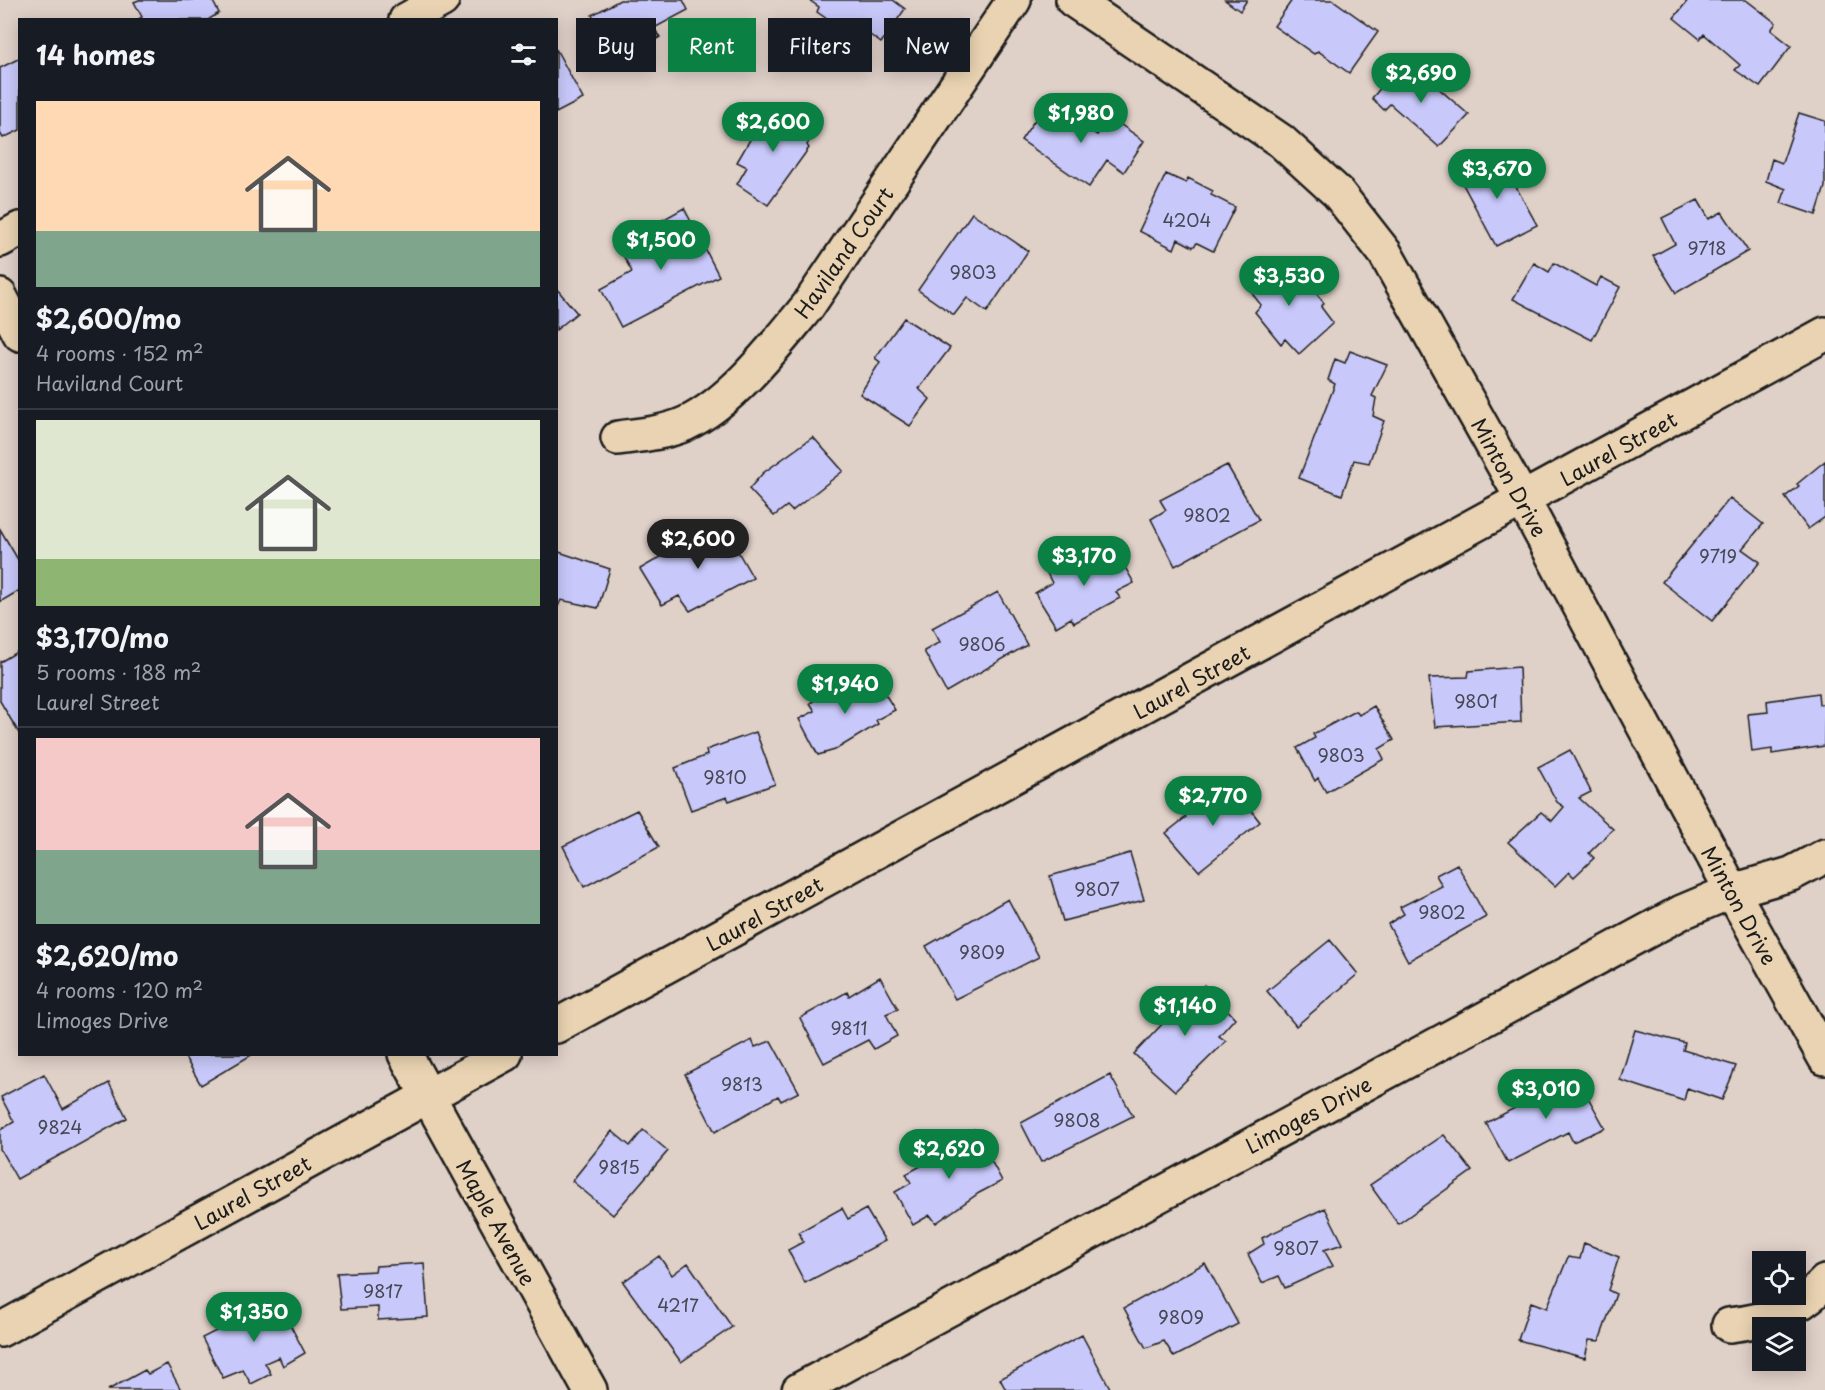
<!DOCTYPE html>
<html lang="en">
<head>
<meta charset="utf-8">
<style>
  :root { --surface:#171b24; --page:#242831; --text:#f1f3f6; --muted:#9ea1a6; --line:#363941; --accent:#0b8043 }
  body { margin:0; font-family:"Playpen Sans",sans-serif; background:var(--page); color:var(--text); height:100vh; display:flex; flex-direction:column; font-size:22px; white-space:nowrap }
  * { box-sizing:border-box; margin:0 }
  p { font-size:20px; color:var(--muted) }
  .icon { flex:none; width:33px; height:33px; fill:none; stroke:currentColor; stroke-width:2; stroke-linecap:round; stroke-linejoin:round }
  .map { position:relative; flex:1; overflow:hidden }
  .sheet { position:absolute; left:18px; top:18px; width:540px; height:1038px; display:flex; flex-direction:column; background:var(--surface); border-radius:0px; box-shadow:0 3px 15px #0003 }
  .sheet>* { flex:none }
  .hud { position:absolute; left:576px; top:18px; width:570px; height:54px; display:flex; gap:12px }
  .controls { position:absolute; left:1752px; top:1251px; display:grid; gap:12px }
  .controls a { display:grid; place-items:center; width:54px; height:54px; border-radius:0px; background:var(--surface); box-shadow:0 3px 15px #0003; font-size:30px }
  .price { position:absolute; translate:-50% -51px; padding:0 14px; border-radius:21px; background:var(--accent); color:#fff; font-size:20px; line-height:39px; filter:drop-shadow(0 2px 3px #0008) }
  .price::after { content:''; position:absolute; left:50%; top:36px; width:18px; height:14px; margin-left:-9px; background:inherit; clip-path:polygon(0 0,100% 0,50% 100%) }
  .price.active { background:#222; color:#fff }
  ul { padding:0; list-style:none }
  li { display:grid; align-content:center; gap:12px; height:318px; padding:0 18px }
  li+li { border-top:2px solid var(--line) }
  li span { display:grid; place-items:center; height:186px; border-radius:0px; color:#555 }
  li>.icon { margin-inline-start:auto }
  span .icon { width:108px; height:108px; fill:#fffc; stroke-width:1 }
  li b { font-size:26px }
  h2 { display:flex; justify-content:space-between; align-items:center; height:72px; padding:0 18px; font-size:26px }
  .pill { padding:0 21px; border-radius:0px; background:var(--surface); box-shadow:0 3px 15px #0003; font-size:21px; line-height:54px }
  .pill.active { background:var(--accent); color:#fff }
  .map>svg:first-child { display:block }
  .building { fill:#c8c8fa; stroke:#1c1c1c; stroke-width:1.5 }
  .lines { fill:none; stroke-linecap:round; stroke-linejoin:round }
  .minor-casing { stroke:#1c1c1c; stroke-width:38 }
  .minor { stroke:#e9d3b2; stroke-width:33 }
  .labels { text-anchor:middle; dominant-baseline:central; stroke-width:5; stroke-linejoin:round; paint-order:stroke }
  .number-label { font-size:18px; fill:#474754 }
  .street-label { font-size:21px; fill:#1c1c1c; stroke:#e9d3b2 }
</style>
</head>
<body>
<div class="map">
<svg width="1825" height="1390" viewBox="0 0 1825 1390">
  <rect width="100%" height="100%" fill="#dfd0c8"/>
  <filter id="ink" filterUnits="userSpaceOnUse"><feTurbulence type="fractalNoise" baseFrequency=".0167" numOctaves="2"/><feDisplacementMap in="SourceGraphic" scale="12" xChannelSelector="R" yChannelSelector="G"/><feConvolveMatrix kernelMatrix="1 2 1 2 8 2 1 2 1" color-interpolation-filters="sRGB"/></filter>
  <g filter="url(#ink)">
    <!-- building -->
    <path class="building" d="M 139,0 L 212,0 L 219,13 L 208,20 L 137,20 L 142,17 L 134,2 Z
      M 620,0 L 683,0 L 688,10 L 654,28 L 660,37 L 617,63 L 592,15 Z
      M 809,0 L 893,0 L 905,9 L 881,43 L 866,32 L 859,41 L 817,12 L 819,7 Z
      M 1225,0 L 1247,0 L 1240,11 Z
      M 1292,0 L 1333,0 L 1378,32 L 1349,73 L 1318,51 L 1314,54 L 1274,26 Z
      M 1688,0 L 1746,0 L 1776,23 L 1771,30 L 1791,46 L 1760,87 L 1735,70 L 1740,65 L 1704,34 L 1700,39 L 1674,18 Z
      M 556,49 L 583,99 L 556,113 Z
      M 20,58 L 20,130 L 3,138 L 0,133 L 0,68 Z
      M 1403,62 L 1416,76 L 1421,73 L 1469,115 L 1439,147 L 1390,104 L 1384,110 L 1372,98 Z
      M 1047,102 L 1097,135 L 1111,118 L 1144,141 L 1124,172 L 1107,160 L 1089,187 L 1021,140 Z
      M 787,109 L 817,127 L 807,145 L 809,148 L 768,205 L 737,184 L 747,167 L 737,162 L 751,138 L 741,130 L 756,110 L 778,125 Z
      M 1799,113 L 1825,121 L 1825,187 L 1816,215 L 1781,203 L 1786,189 L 1766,181 L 1772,159 L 1782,163 Z
      M 1498,154 L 1537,225 L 1496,246 L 1458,175 Z
      M 1166,174 L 1186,183 L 1188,178 L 1213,191 L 1211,195 L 1235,207 L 1213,251 L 1197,243 L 1193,247 L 1178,239 L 1174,249 L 1139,231 Z
      M 1698,200 L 1709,219 L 1722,212 L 1748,251 L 1676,293 L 1653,256 L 1675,244 L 1662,218 Z
      M 684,208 L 719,276 L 621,327 L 601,289 L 632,272 L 624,257 L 663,235 L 657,223 Z
      M 972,213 L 1028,251 L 987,312 L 967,298 L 954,315 L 918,290 Z
      M 1280,258 L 1299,280 L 1303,277 L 1324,303 L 1321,307 L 1333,323 L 1299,354 L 1285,339 L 1281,344 L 1255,312 L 1261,305 L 1247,287 Z
      M 1534,263 L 1549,272 L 1554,263 L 1596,286 L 1601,277 L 1620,287 L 1592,340 L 1513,299 Z
      M 556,288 L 577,313 L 556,330 Z
      M 904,318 L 950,348 L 919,389 L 930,399 L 910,426 L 860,394 L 880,362 L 875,358 Z
      M 1350,351 L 1387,365 L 1372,396 L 1376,398 L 1373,416 L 1384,421 L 1369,463 L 1354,460 L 1342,495 L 1299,478 L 1335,384 L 1328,380 L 1335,359 L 1345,363 Z
      M 813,437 L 843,471 L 792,511 L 787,506 L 774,516 L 749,489 L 763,473 Z
      M 1825,461 L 1825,517 L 1808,529 L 1785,497 L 1799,486 L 1797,484 Z
      M 1227,465 L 1259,520 L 1175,566 L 1151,519 L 1166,510 L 1160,500 Z
      M 1730,498 L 1763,524 L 1742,549 L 1760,562 L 1712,621 L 1662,582 Z
      M 721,522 L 753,578 L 690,611 L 679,596 L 662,605 L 640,569 Z
      M 0,529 L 20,563 L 20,590 L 0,602 Z
      M 1091,549 L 1097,559 L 1115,550 L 1134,583 L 1116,592 L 1120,598 L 1074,623 L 1071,618 L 1056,627 L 1035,593 L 1052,583 L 1047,573 Z
      M 556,551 L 610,569 L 598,608 L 561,600 L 556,611 Z
      M 998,592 L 1027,645 L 946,692 L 924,651 L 940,642 L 932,628 Z
      M 20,650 L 20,735 L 0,701 L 0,662 Z
      M 1519,667 L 1521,722 L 1435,727 L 1429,678 L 1468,677 L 1469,671 Z
      M 853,677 L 861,690 L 877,681 L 895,710 L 876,720 L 878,724 L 835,750 L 818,755 L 799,719 L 815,711 L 810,703 Z
      M 1818,693 L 1819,704 L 1825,704 L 1824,746 L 1772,754 L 1772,749 L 1752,752 L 1748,714 L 1768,712 L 1767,701 Z
      M 1374,706 L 1394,740 L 1379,749 L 1384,759 L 1326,792 L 1318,778 L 1315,781 L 1297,748 L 1315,738 L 1313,734 L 1356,711 L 1359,715 Z
      M 756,732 L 775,784 L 729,801 L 727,797 L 691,810 L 675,768 L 707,755 L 706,750 Z
      M 1570,750 L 1591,792 L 1579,798 L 1613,829 L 1589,853 L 1594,858 L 1574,877 L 1569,872 L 1555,886 L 1508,842 L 1541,812 L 1552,821 L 1564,807 L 1557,802 L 1538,767 Z
      M 1230,783 L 1260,822 L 1199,871 L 1166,833 L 1186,817 L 1182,814 L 1203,797 L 1207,802 Z
      M 637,810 L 659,847 L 584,887 L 563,846 Z
      M 1130,853 L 1144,900 L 1063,921 L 1050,876 Z
      M 1457,864 L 1486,917 L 1408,961 L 1388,924 L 1404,914 L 1400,907 L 1442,886 L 1436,875 Z
      M 1008,899 L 1039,957 L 955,999 L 926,946 Z
      M 1330,940 L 1358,974 L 1296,1026 L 1267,991 Z
      M 880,977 L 898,1009 L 886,1014 L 897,1036 L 874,1049 L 868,1040 L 824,1063 L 800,1018 L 847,992 L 849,996 Z
      M 1204,985 L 1235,1018 L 1219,1036 L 1226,1041 L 1175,1091 L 1134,1054 L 1166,1020 L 1156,1007 L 1173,993 L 1187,1003 Z
      M 1635,1030 L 1685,1043 L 1683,1050 L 1736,1066 L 1722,1100 L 1687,1088 L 1684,1101 L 1620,1080 Z
      M 752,1040 L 755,1047 L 771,1041 L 799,1092 L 781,1101 L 778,1096 L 715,1132 L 685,1074 Z
      M 183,1054 L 253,1054 L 201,1085 Z
      M 44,1074 L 63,1109 L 109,1083 L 127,1118 L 17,1179 L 0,1149 L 0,1130 L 14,1122 L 1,1097 Z
      M 1110,1075 L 1133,1116 L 1041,1162 L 1021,1123 Z
      M 1576,1076 L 1605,1128 L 1573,1142 L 1568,1132 L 1508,1163 L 1486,1123 Z
      M 974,1129 L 1002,1181 L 979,1193 L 936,1223 L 930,1215 L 913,1225 L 895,1192 L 911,1183 L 906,1174 L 950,1150 L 946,1144 Z
      M 643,1130 L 668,1151 L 613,1215 L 572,1181 L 612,1131 L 630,1146 Z
      M 1444,1135 L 1472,1171 L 1398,1224 L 1370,1185 Z
      M 842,1208 L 848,1219 L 866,1209 L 885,1241 L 805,1283 L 788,1250 L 803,1242 L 799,1232 Z
      M 1325,1208 L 1343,1244 L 1324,1250 L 1333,1266 L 1285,1288 L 1279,1276 L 1262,1283 L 1248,1254 L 1264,1244 L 1262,1238 Z
      M 1584,1243 L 1619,1257 L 1608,1290 L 1616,1294 L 1599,1341 L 1589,1340 L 1585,1358 L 1518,1340 L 1531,1302 L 1547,1308 L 1568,1257 L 1580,1259 Z
      M 659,1256 L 672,1275 L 688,1263 L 732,1327 L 681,1362 L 623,1282 Z
      M 424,1263 L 428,1317 L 378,1320 L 378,1307 L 341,1309 L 337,1273 L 375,1271 L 376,1266 Z
      M 1205,1263 L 1238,1324 L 1174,1357 L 1164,1341 L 1146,1348 L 1124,1308 Z
      M 277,1300 L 305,1353 L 283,1366 L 279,1357 L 265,1363 L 271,1374 L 251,1384 L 243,1370 L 223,1378 L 202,1338 Z
      M 1082,1335 L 1111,1390 L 1006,1390 L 1000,1379 Z
      M 167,1364 L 181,1390 L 108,1390 L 145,1370 L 148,1374 Z"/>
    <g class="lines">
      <!-- minor casing -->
      <g class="minor-casing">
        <path id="minor" d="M 1073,0 L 1281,141 L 1338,193 L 1385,253 L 1523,500 L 1732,891 L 1825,1058
          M 406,20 L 442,0
          M 0,240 L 20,229
          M 0,296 L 20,334
          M 618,438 C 640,435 664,433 685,424 C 732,402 776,345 808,306 L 1014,0
          M 556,1026 L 1825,334
          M 405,1054 L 590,1390
          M 1729,1325 C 1767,1321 1798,1311 1825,1282
          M 0,1330 L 505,1054
          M 799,1390 L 1682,912 L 1732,891 L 1791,874 L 1825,856"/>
      </g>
      <!-- minor -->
      <use href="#minor" class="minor"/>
    </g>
  </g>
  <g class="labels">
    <!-- number labels -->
    <g class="number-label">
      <text x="1187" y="219">4204</text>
      <text x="1707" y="247">9718</text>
      <text x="973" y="271">9803</text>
      <text x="1207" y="514">9802</text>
      <text x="1718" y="555">9719</text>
      <text x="982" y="643">9806</text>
      <text x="1476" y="700">9801</text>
      <text x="1341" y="754">9803</text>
      <text x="725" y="776">9810</text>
      <text x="1097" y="888">9807</text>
      <text x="1442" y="911">9802</text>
      <text x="982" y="951">9809</text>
      <text x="849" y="1027">9811</text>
      <text x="742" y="1083">9813</text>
      <text x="1077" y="1119">9808</text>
      <text x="60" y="1126">9824</text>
      <text x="619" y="1166">9815</text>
      <text x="1296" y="1247">9807</text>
      <text x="383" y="1290">9817</text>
      <text x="678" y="1304">4217</text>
      <text x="1181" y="1316">9809</text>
    </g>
    <!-- street labels -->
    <g class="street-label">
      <text transform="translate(843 252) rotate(-55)">Haviland Court</text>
      <text transform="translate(1618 448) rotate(-29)">Laurel Street</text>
      <text transform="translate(1510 477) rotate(61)">Minton Drive</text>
      <text transform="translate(1191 681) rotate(-29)">Laurel Street</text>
      <text transform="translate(1740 905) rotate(61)">Minton Drive</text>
      <text transform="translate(764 913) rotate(-29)">Laurel Street</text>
      <text transform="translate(1308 1114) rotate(-28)">Limoges Drive</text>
      <text transform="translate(252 1192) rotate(-29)">Laurel Street</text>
      <text transform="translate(497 1222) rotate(61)">Maple Avenue</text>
    </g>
  </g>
</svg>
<div class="controls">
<a><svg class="icon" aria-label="locate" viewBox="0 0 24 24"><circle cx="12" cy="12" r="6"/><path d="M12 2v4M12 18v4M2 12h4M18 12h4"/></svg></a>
<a><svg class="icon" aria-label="layers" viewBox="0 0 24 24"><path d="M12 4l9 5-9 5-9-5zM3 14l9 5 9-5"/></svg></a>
</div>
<b class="price" style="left:1421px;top:104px">$2,690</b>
<b class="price" style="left:1081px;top:144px">$1,980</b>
<b class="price" style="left:773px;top:153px">$2,600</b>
<b class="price" style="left:1497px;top:200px">$3,670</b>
<b class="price" style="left:661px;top:271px">$1,500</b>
<b class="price" style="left:1289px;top:307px">$3,530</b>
<b class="price active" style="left:698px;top:570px">$2,600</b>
<b class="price" style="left:1084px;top:587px">$3,170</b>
<b class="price" style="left:845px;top:715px">$1,940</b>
<b class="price" style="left:1213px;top:827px">$2,770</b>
<b class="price" style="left:1185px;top:1037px">$1,140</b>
<b class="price" style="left:1546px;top:1120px">$3,010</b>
<b class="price" style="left:949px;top:1180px">$2,620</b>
<b class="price" style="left:254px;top:1343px">$1,350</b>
<div class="hud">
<a class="pill">Buy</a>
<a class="pill active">Rent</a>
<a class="pill">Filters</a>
<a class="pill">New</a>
</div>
<section class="sheet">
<h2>14 homes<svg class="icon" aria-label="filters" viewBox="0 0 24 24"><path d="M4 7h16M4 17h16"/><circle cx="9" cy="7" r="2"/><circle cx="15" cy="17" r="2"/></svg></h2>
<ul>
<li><span style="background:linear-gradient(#ffd9b3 70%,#7fa58c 0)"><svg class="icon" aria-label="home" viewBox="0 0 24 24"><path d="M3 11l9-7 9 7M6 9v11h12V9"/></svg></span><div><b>$2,600/mo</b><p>4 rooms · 152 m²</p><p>Haviland Court</p></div></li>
<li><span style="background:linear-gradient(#dfe7d0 75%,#8fb573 0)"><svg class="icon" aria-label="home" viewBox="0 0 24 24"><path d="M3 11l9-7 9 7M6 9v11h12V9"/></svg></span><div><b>$3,170/mo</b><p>5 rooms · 188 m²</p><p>Laurel Street</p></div></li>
<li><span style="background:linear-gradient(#f6c9c9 60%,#7fa58c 0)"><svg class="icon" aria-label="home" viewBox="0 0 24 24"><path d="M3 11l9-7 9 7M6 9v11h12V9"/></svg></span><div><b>$2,620/mo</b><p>4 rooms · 120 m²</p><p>Limoges Drive</p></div></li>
</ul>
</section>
</div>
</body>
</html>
